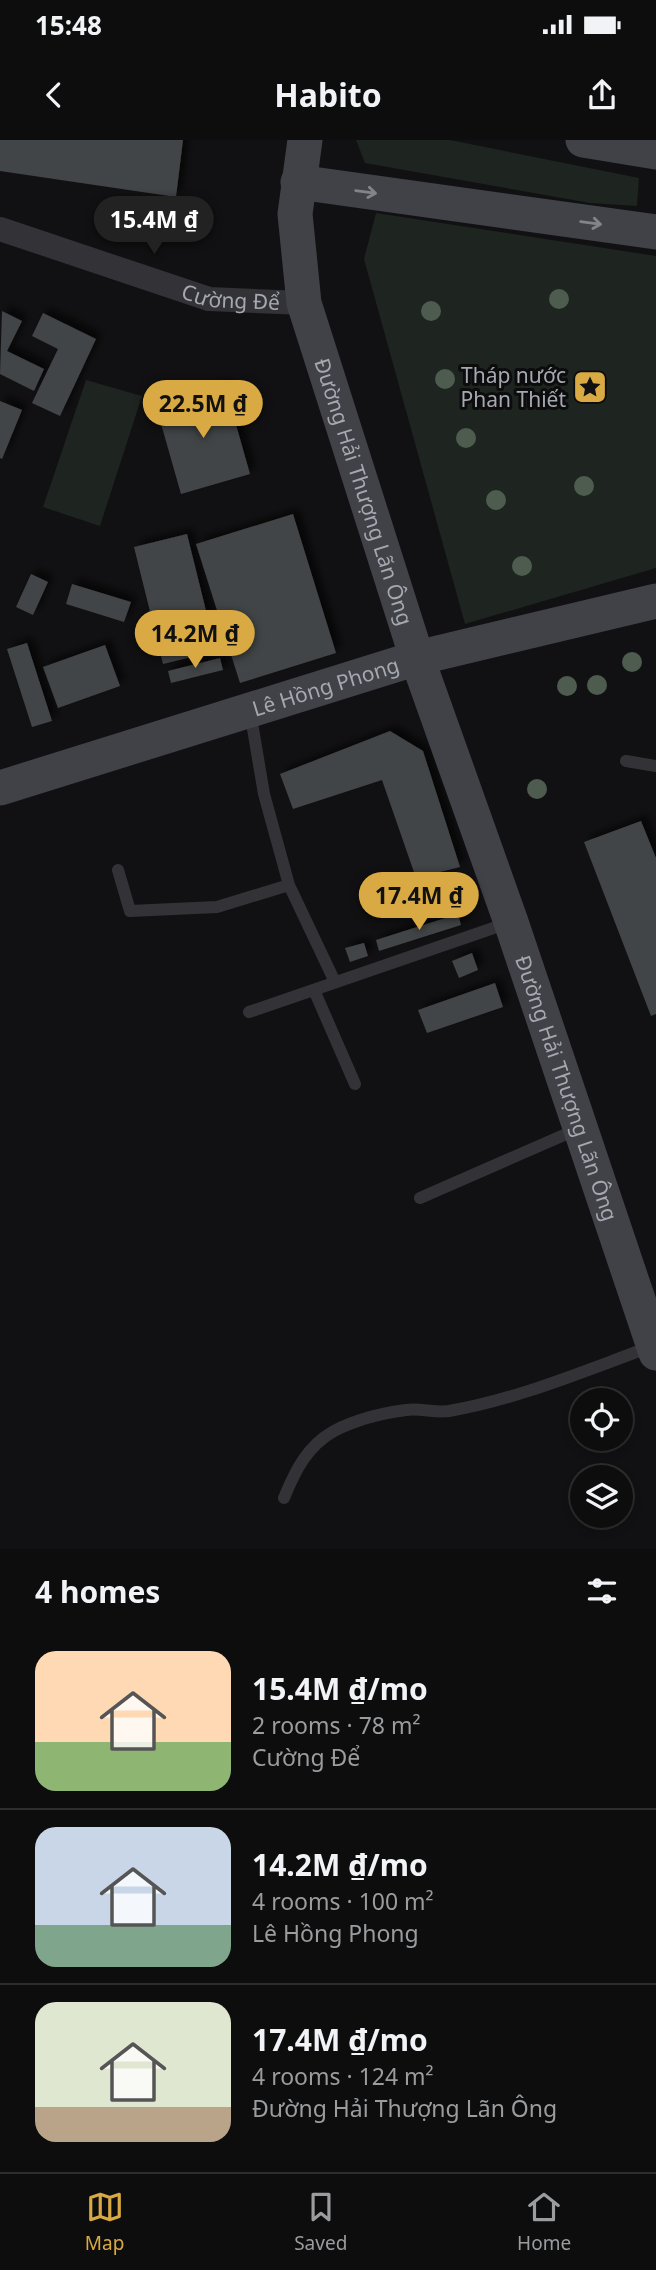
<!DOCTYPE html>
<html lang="en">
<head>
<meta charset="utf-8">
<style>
  :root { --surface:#0d0d0e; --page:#1b1b1c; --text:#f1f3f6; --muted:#9a9c9e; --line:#2d2d2e; --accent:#d9aa43 }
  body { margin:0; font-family:"Noto Sans",sans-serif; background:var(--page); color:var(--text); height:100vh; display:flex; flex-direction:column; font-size:26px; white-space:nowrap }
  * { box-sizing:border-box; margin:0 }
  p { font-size:23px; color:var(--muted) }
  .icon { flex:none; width:38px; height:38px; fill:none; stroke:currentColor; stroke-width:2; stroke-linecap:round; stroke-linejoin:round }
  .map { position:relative; height:1409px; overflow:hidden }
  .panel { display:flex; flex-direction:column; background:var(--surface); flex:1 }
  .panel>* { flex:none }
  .tools { position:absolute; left:570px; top:1248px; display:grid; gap:14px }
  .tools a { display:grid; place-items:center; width:63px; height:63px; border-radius:50%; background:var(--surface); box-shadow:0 4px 10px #0003,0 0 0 2px var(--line); font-size:35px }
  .price { position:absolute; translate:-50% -60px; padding:0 16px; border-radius:24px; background:var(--accent); color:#111; font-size:23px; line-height:46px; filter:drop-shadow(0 2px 4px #0008) }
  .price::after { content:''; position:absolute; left:50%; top:42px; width:21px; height:16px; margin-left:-10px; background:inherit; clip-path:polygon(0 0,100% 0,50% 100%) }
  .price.selected { background:#222; color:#fff }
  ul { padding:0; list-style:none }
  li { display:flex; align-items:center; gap:21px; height:175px; padding:0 35px }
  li+li { border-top:2px solid var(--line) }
  li span { display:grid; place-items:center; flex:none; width:196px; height:140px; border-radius:21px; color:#555 }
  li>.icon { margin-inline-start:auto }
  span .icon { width:84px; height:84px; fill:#fffc; stroke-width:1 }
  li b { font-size:30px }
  h2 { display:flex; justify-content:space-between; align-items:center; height:84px; padding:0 35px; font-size:30px }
  .status { display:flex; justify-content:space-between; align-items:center; height:49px; padding:0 35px; background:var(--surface); direction:ltr }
  .status svg { height:19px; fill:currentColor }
  header { display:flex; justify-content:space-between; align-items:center; height:91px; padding:0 35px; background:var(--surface); font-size:32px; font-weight:700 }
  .menu { display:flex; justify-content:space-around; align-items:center; height:98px; border-top:2px solid var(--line); background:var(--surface); font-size:19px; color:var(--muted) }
  .menu a { display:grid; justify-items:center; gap:4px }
  .menu .selected { color:var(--accent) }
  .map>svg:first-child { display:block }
  .green { fill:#1e241f }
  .building { fill:#434447; filter:url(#shadow) }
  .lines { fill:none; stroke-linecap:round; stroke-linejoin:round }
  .lane { stroke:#333337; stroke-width:12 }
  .street { stroke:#333337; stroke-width:24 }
  .secondary { stroke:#414247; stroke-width:35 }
  .tree { fill:#4d5c4f }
  .oneway { stroke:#82848c }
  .labels { text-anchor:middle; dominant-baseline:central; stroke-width:6; stroke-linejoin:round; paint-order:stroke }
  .street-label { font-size:21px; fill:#a5a8b1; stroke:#0c0c0d }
  .poi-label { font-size:21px; fill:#a5a8b1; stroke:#0c0c0d; text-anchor:end }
</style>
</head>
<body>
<div class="status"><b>15:48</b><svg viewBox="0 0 49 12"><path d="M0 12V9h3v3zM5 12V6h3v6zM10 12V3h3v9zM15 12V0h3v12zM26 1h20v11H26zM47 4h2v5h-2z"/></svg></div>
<header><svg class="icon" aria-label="back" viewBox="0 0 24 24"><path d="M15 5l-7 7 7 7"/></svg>Habito<svg class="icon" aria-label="share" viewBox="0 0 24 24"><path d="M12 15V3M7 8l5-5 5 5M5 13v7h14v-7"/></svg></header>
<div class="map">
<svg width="656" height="1409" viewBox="0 0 656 1409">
  <defs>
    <filter id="shadow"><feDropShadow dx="6" dy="-6" stdDeviation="3.5" flood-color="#0009"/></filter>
  </defs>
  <rect width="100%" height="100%" fill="#111113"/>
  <!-- green -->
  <path class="green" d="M 356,0 L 450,0 L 639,38 L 637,66 L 590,63 L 365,23 Z
    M 376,73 L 656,116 L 656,428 L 465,484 L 364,119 Z
    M 86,240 L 142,256 L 100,386 L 43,367 Z"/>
  <!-- building -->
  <path class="building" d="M 0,0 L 183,0 L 176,57 L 0,31 Z
    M 2,171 L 22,181 L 7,211 L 44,229 L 34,251 L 0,234 Z
    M 43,173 L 96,199 L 60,276 L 32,263 L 58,209 L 32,196 Z
    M 225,246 L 250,334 L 181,354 L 156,266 Z
    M 0,261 L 22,270 L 2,319 L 0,318 Z
    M 293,374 L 336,513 L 240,543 L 196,404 Z
    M 187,394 L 216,511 L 163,524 L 134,407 Z
    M 31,434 L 48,442 L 33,475 L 16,467 Z
    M 72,444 L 131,462 L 124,482 L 66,464 Z
    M 27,503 L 52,581 L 32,587 L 7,509 Z
    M 105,505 L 120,546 L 58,568 L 43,527 Z
    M 220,518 L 223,530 L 171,543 L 168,531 Z
    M 390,591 L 423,611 L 460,727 L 416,738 L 382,640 L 293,669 L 280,634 Z
    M 641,681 L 656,718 L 656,874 L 651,876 L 584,702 Z
    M 458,774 L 461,785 L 379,811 L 376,800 Z
    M 364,803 L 368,816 L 350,822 L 345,808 Z
    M 472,813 L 478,830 L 459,838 L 452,821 Z
    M 495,843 L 503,867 L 427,893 L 418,870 Z"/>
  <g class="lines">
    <!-- lane -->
    <path class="lane" d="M 250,571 L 264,654 L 289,745 L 335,842
      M 626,621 L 656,626
      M 118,730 L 130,771 L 217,767 L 289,745
      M 314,850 L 355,944
      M 249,872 L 508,783
      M 420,1058 L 580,988
      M 284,1358 C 295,1331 307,1306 334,1291 C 355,1280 383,1273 406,1270 C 420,1268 435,1273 449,1271 C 519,1259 586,1230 653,1206"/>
    <!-- street -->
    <path class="street" id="s1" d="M 0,89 L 209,159 L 304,163"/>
    <!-- secondary -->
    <g class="secondary">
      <path id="s2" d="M 305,0 L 295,74 L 304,163 L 417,518 L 511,782 L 656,1213"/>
      <path d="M 583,0 L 656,12"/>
      <path d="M 298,42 L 656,92"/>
      <path id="s3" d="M 0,648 L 417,518 L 656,461"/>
    </g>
  </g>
  <!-- trees -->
  <g class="tree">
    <circle cx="559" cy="159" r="10"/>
    <circle cx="431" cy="171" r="10"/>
    <circle cx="445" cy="239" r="10"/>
    <circle cx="466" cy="298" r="10"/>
    <circle cx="584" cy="346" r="10"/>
    <circle cx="496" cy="360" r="10"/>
    <circle cx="522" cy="426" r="10"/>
    <circle cx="632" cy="522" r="10"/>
    <circle cx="597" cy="545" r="10"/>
    <circle cx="567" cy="546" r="10"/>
    <circle cx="537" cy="649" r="10"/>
  </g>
  <!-- one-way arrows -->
  <defs><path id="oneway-shaft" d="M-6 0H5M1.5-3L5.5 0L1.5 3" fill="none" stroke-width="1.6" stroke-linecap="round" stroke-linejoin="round" transform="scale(1.75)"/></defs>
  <g class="oneway">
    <use href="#oneway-shaft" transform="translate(366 52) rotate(8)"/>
    <use href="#oneway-shaft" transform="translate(591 83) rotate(8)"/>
  </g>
  <!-- icons -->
  <defs>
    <g id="sight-square" transform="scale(1.75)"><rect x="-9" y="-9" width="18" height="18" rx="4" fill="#d9aa43" stroke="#0c0c0d"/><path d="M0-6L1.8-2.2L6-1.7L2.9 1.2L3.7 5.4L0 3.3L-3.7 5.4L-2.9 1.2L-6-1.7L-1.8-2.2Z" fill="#111"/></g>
  </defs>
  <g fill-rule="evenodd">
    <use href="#sight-square" x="590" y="247"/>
  </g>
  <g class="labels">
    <!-- street labels -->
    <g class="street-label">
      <text stroke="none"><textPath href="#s1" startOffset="242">Cường Để</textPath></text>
      <text stroke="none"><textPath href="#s2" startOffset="362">Đường Hải Thượng Lãn Ông</textPath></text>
      <text stroke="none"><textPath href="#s3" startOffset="341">Lê Hồng Phong</textPath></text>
      <text stroke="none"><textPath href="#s2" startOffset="992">Đường Hải Thượng Lãn Ông</textPath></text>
    </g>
    <!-- poi labels -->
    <g class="poi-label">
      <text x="566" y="235">Tháp nước<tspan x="566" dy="24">Phan Thiết</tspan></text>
    </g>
  </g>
</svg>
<div class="tools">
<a><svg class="icon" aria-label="locate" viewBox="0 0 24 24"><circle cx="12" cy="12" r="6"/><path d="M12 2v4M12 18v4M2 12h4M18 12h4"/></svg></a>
<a><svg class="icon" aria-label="layers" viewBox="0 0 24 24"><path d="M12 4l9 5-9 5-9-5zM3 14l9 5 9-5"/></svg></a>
</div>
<b class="price selected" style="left:154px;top:116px">15.4M ₫</b>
<b class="price" style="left:203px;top:300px">22.5M ₫</b>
<b class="price" style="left:195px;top:530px">14.2M ₫</b>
<b class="price" style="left:419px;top:792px">17.4M ₫</b>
</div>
<section class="panel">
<h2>4 homes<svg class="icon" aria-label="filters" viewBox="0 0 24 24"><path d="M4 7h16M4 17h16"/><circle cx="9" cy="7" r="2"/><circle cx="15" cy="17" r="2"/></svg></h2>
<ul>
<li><span style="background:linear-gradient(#ffd9b3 65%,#8fb573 0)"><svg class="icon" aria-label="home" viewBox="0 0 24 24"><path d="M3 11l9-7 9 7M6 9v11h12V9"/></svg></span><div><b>15.4M ₫/mo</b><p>2 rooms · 78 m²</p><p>Cường Để</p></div></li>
<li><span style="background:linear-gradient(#c9d6e8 70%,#7fa58c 0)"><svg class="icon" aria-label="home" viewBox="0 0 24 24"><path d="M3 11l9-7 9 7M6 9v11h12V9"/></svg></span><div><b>14.2M ₫/mo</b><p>4 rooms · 100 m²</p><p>Lê Hồng Phong</p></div></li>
<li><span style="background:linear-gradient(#dfe7d0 75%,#b9a48a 0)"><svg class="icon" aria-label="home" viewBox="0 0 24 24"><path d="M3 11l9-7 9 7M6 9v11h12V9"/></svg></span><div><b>17.4M ₫/mo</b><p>4 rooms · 124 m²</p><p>Đường Hải Thượng Lãn Ông</p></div></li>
</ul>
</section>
<nav class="menu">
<a class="selected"><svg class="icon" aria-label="map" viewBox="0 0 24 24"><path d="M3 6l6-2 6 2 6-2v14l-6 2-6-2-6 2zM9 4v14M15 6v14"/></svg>Map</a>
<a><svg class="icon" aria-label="saved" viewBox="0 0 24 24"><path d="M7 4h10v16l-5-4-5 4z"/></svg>Saved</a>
<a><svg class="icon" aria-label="home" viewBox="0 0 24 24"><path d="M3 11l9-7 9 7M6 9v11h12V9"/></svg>Home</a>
</nav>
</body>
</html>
